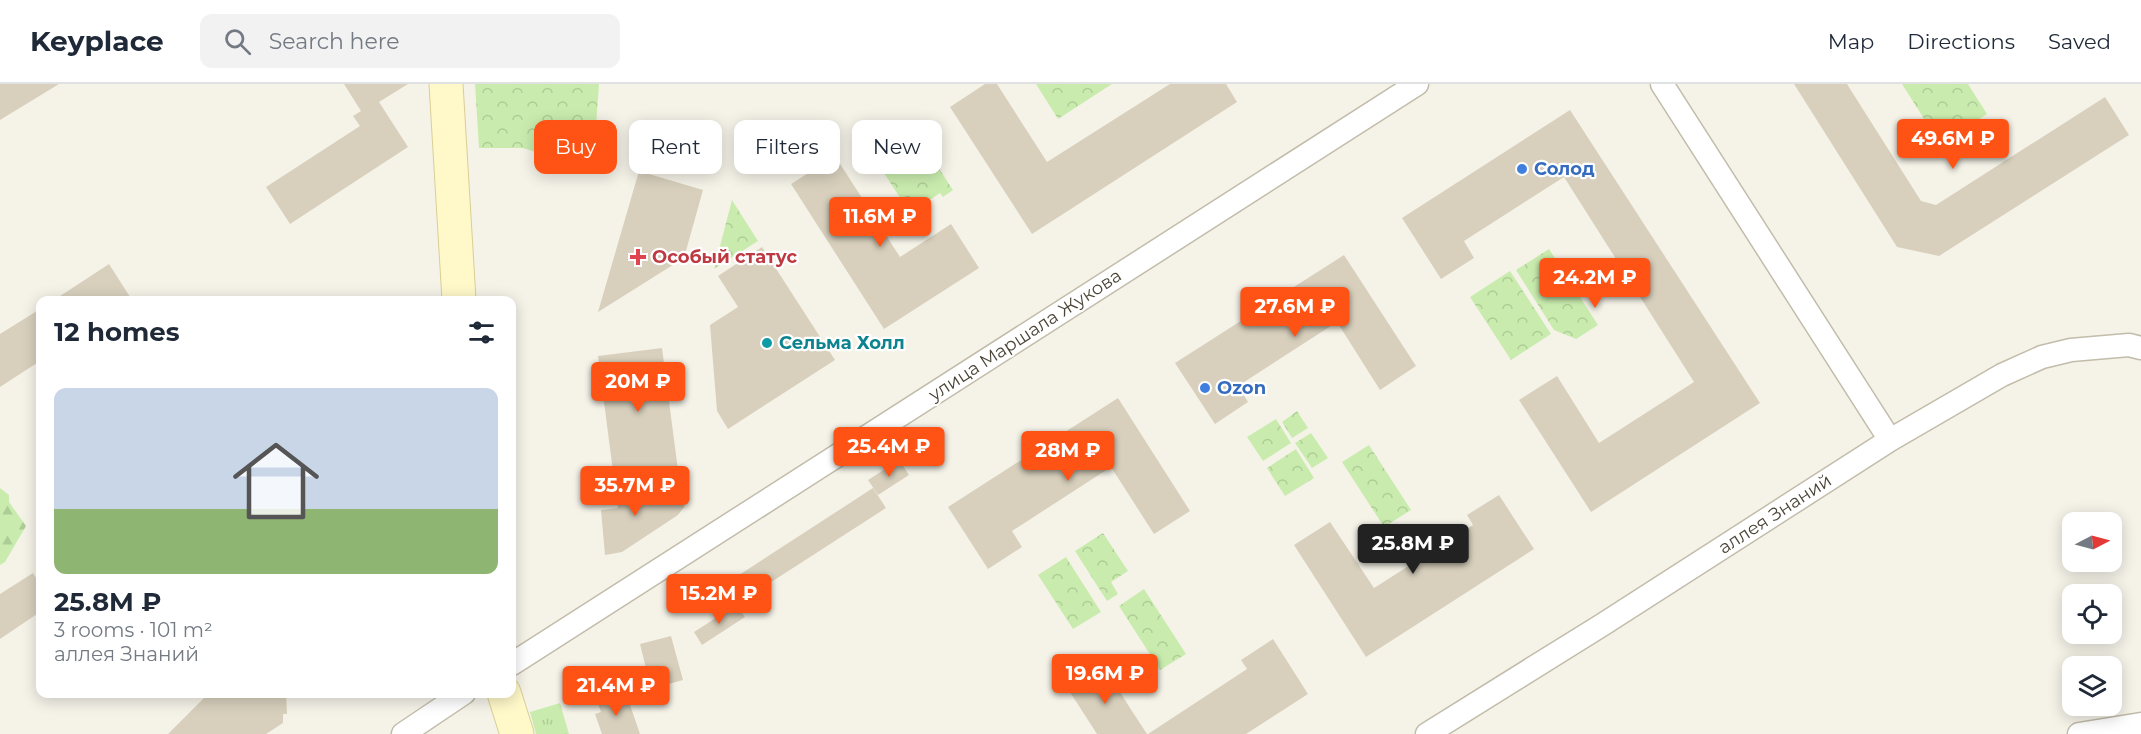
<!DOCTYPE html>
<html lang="en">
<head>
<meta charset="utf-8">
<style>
  :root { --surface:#fff; --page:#f2f2f3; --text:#1f2937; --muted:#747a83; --line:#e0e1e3; --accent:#ff5316 }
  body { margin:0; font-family:Montserrat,sans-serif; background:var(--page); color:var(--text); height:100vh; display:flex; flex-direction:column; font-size:22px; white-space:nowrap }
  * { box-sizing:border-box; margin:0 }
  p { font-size:20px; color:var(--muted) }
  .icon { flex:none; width:33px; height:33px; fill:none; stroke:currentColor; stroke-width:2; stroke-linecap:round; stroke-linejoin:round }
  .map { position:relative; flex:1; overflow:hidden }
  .details { position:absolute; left:36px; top:212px; width:480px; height:402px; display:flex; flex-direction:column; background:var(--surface); border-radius:12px; box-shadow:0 3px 15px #0003 }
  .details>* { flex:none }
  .hud { position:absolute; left:534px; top:36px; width:570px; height:54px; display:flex; gap:12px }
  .needle { width:39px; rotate:84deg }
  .controls { position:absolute; left:2062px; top:428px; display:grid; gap:12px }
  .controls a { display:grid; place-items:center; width:60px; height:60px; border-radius:12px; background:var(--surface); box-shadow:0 3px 15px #0003; font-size:30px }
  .price { position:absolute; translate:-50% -51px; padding:0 14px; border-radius:6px; background:var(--accent); color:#fff; font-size:20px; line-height:39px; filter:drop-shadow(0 2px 3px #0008) }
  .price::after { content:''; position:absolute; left:50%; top:36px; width:18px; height:14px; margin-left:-9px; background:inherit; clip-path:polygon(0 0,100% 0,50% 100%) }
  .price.active { background:#222; color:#fff }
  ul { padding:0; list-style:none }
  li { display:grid; align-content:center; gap:12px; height:318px; padding:0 18px }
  li span { display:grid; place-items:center; height:186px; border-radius:12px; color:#555 }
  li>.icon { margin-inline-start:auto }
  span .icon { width:108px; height:108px; fill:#fffc; stroke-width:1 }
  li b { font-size:26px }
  h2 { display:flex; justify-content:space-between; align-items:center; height:72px; padding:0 18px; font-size:26px }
  .pill { padding:0 21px; border-radius:12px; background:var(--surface); box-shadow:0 3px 15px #0003; font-size:21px; line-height:54px }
  .pill.active { background:var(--accent); color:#fff }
  header { display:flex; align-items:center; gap:36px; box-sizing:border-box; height:84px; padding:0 30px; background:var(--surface); border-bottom:2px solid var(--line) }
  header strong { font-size:28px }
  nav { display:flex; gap:33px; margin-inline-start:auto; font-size:21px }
  .search { width:420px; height:54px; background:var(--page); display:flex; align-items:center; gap:15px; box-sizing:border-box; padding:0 21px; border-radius:12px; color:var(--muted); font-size:22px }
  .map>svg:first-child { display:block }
  .grass { fill:url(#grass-tufts) }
  .forest { fill:url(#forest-firs) }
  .park { fill:url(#park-crowns) }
  .building { fill:#d8d0bd }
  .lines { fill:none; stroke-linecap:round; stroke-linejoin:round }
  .street-casing { stroke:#c2bcaa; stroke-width:25 }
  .secondary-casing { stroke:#d9ce95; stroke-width:35 }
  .street { stroke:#fff; stroke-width:22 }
  .secondary { stroke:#fff8c9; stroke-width:33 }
  .shop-dot { fill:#3f7fe0; stroke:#fff; stroke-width:2 }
  .health-dot { fill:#e0444e; stroke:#fff; stroke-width:2 }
  .culture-dot { fill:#0f9aa8; stroke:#fff; stroke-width:2 }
  .labels { text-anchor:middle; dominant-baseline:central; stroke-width:4.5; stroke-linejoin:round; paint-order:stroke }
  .shop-label { font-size:18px; font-weight:bold; fill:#366cbe; stroke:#fff; text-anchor:start }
  .health-label { font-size:18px; font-weight:bold; fill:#be3a42; stroke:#fff; text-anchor:start }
  .street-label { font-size:18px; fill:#4a4436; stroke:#fff }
  .culture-label { font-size:18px; font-weight:bold; fill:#0d838f; stroke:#fff; text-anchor:start }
</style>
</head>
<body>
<header>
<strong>Keyplace</strong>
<div class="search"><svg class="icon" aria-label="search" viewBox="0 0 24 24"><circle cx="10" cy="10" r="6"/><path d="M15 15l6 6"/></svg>Search here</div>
<nav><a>Map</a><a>Directions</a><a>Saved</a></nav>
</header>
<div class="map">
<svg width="2141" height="650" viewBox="0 0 2141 650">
  <defs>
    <pattern id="grass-tufts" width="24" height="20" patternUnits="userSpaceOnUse" patternTransform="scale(1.5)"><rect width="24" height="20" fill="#c9ecae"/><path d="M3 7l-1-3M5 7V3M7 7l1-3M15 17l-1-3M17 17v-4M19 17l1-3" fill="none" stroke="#aecc96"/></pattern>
    <pattern id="forest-firs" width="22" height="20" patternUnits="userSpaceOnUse" patternTransform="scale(1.5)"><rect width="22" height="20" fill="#c9ecae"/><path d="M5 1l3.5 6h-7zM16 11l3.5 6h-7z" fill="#aecc96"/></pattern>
    <pattern id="park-crowns" width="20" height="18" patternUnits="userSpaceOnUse" patternTransform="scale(1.5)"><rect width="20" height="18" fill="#c9ecae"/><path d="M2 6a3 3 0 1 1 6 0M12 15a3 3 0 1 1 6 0" fill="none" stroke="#aecc96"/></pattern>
  </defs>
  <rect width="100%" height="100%" fill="#f5f3e8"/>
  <!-- grass -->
  <path class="grass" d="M 560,619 L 569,650 L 536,650 L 530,628 Z"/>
  <!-- forest -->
  <path class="forest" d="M 0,404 L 9,411 L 9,418 L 26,442 L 5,478 L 0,481 Z"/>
  <!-- park -->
  <path class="park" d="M 475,0 L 599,0 L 596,42 L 582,83 L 523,64 L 479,64 Z
    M 1036,0 L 1112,0 L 1058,35 Z
    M 1902,0 L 1968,0 L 1987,30 L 1940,60 Z
    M 917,55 L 921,57 L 953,106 L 943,113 L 940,109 L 910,129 L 867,63 L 880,66 L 892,65 Z
    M 732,116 L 758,157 L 714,185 Z
    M 1549,165 L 1598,241 L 1576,255 L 1554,246 L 1516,186 Z
    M 1510,187 L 1551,250 L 1511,276 L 1470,213 Z
    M 1297,327 L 1308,344 L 1292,354 L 1282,338 Z
    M 1276,335 L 1291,359 L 1263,377 L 1247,353 Z
    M 1311,349 L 1328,374 L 1312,384 L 1295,359 Z
    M 1369,361 L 1411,426 L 1384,443 L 1342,378 Z
    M 1296,365 L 1314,394 L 1285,412 L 1267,384 Z
    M 1103,449 L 1128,487 L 1111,498 L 1118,510 L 1107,517 L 1075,467 Z
    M 1066,473 L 1101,528 L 1073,545 L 1038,491 Z
    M 1144,505 L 1186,570 L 1160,586 L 1119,522 Z"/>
  <!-- building -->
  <path class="building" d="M 0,0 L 59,0 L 0,36 Z
    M 344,0 L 408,0 L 379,18 L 408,63 L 290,140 L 266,103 L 360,42 L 353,32 L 361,27 Z
    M 985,0 L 997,0 L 1047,78 L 1170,0 L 1226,0 L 1237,18 L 1032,150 L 950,23 Z
    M 1794,0 L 1847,0 L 1921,117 L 1936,121 L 2105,13 L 2129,51 L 1939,172 L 1897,163 Z
    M 1570,26 L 1760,319 L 1591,428 L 1519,316 L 1557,292 L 1599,359 L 1694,298 L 1564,93 L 1464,157 L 1474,174 L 1441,195 L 1402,134 Z
    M 835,72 L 900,173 L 951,140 L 979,184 L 884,245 L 791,100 Z
    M 639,87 L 703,106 L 684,174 L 598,228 Z
    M 762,163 L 835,276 L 728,345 L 717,327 L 710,241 L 738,223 L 718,192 Z
    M 1344,171 L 1416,282 L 1380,306 L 1337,238 L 1238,302 L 1248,318 L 1215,340 L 1175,279 Z
    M 109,180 L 132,216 L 54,216 Z
    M 40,225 L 40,277 L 0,303 L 0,250 Z
    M 662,264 L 678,386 L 614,395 L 598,272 Z
    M 1118,314 L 1190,427 L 1154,450 L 1111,383 L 1012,447 L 1022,463 L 988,485 L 948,423 Z
    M 899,376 L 909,391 L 878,411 L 868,396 Z
    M 614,395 L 685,422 L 678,431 L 622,468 L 605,471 L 601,426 L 618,424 Z
    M 873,404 L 886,424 L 748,513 L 736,493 Z
    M 1499,411 L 1534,465 L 1366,573 L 1294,461 L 1330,438 L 1374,504 L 1473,441 L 1467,431 Z
    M 33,489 L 40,501 L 40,528 L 0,555 L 0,510 Z
    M 736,521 L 745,533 L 702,561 L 694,548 Z
    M 671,552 L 683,596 L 651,605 L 640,560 Z
    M 1273,555 L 1308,610 L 1246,650 L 1148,650 L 1247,585 L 1241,576 Z
    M 1104,582 L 1130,624 L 1147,650 L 1097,650 L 1068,605 Z
    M 209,609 L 286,609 L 287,630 L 283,630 L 283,639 L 266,650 L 168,650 Z
    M 617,610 L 621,621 L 629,618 L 640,650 L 602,650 L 595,630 L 601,628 L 597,617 Z"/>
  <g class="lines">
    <!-- street casing -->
    <g class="street-casing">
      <path id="street" d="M 1662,0 L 1890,356
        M 512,580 L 1417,0
        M 403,650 L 464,609
        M 1427,650 L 1602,541 L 1890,356 L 2002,291 L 2042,273 L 2071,266 L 2129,261 L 2141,264
        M 2079,650 L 2141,640"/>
    </g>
    <!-- secondary casing -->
    <g class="secondary-casing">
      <path id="secondary" d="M 446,0 L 459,216
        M 504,609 L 517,650"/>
    </g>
    <!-- street -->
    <use href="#street" class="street"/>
    <!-- secondary -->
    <use href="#secondary" class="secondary"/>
  </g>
  <!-- markers -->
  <g class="shop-dot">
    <circle cx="1522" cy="85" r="6"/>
    <circle cx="1205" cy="304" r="6"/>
  </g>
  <path class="health-dot" d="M635 164h6v6h6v6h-6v6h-6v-6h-6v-6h6z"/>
  <circle class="culture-dot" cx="767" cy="259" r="6"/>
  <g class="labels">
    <!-- shop labels -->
    <g class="shop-label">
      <text x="1534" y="85">Солод</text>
      <text x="1217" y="304">Ozon</text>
    </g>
    <!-- health labels -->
    <g class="health-label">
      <text x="652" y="173">Особый статус</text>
    </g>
    <!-- street labels -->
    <g class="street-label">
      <text transform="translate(1025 251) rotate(-33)">улица Маршала Жукова</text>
      <text transform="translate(1775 430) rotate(-33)">аллея Знаний</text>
    </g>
    <!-- culture labels -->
    <g class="culture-label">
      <text x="779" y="259">Сельма Холл</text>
    </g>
  </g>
</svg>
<div class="controls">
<a><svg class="needle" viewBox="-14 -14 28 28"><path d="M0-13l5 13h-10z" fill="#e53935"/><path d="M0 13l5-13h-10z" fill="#747a83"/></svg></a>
<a><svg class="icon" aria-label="locate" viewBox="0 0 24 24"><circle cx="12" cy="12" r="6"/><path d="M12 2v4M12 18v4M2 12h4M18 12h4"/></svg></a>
<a><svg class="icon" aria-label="layers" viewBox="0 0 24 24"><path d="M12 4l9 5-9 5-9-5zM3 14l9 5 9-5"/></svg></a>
</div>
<b class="price" style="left:1953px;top:86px">49.6M ₽</b>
<b class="price" style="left:880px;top:164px">11.6M ₽</b>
<b class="price" style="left:1595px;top:225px">24.2M ₽</b>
<b class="price" style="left:1295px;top:254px">27.6M ₽</b>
<b class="price" style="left:638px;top:329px">20M ₽</b>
<b class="price" style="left:889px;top:394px">25.4M ₽</b>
<b class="price" style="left:1068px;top:398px">28M ₽</b>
<b class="price" style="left:635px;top:433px">35.7M ₽</b>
<b class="price active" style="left:1413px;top:491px">25.8M ₽</b>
<b class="price" style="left:719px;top:541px">15.2M ₽</b>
<b class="price" style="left:1105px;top:621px">19.6M ₽</b>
<b class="price" style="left:616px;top:633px">21.4M ₽</b>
<div class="hud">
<a class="pill active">Buy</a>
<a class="pill">Rent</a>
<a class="pill">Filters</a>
<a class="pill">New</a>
</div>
<section class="details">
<h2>12 homes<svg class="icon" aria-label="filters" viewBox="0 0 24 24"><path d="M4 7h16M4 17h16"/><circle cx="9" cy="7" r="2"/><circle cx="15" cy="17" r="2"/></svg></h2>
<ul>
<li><span style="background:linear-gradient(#c9d6e8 65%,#8fb573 0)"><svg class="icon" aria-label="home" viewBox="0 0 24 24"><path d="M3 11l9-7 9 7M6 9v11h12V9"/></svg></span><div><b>25.8M ₽</b><p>3 rooms · 101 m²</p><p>аллея Знаний</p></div></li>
</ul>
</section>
</div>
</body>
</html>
